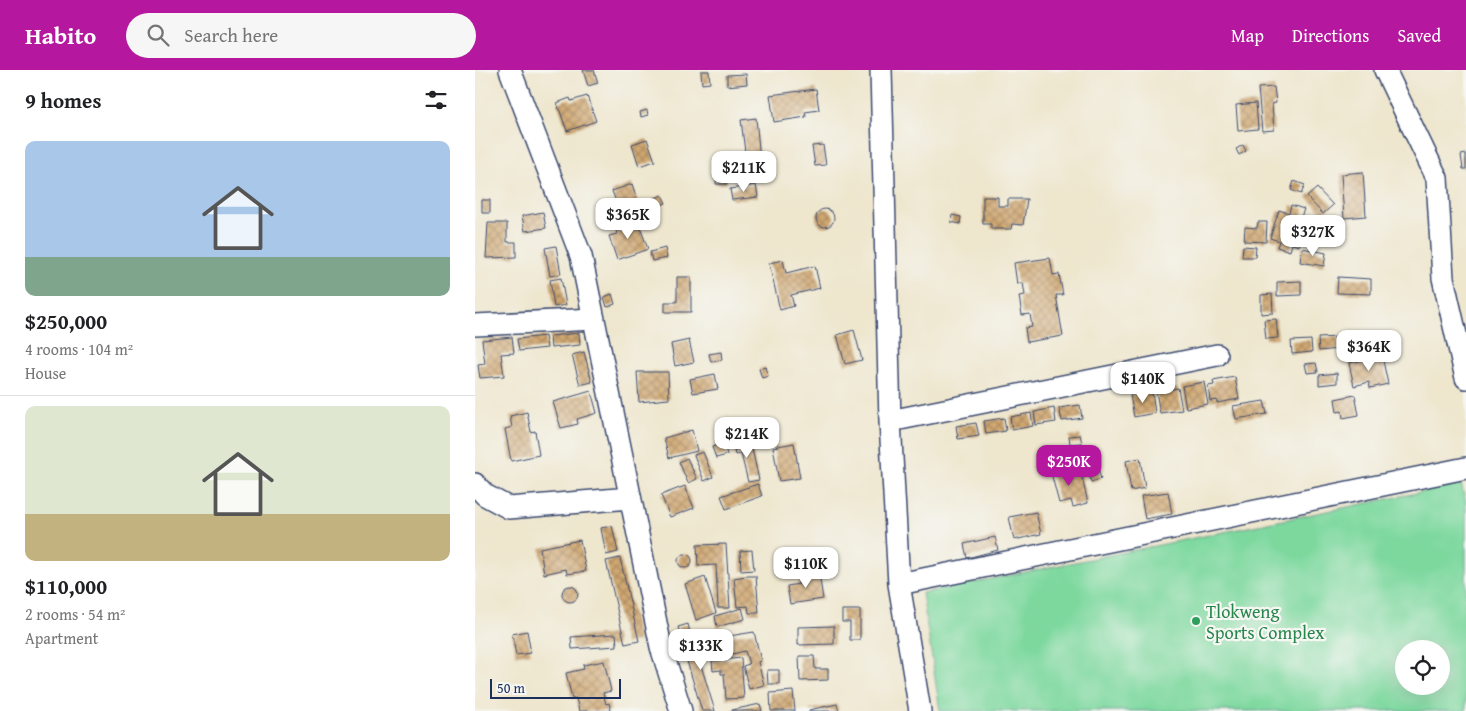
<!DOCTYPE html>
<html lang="en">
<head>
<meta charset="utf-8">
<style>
  :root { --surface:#fff; --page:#f6f6f6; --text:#202124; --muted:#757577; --line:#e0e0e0; --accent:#b5179e }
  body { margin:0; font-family:"Gentium Book Plus",serif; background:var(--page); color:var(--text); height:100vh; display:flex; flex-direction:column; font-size:19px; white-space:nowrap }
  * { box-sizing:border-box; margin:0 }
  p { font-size:16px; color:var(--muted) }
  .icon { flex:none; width:28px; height:28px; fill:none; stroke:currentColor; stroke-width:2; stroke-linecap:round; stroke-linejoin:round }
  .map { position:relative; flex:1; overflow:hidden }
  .panel { display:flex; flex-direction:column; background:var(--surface); width:475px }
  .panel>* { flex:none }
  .fabs { position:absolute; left:920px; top:570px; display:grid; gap:10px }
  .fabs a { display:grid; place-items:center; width:55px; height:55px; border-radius:50%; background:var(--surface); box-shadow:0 5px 20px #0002; font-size:25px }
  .scale { position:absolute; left:15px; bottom:12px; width:131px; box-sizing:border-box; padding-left:5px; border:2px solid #1b2f5e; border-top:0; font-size:14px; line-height:18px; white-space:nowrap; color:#1b2f5e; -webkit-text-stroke:4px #f6f6f2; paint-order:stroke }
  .price { position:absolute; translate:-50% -42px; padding:0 11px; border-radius:10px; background:#fff; color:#222; font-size:16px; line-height:32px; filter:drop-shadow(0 1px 2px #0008) }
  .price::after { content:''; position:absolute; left:50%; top:30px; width:15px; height:11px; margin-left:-8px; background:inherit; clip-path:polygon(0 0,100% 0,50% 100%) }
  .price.current { background:var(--accent); color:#fff }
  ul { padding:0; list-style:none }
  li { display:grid; align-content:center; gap:10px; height:265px; padding:0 25px }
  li+li { border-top:1px solid var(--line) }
  li span { display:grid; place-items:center; height:155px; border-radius:10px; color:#555 }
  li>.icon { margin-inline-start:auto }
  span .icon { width:90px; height:90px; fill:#fffc; stroke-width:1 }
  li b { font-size:21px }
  h2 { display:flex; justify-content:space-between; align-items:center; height:60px; padding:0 25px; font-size:21px }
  header { display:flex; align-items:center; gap:30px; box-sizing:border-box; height:70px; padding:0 25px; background:var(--accent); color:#fff }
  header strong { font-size:24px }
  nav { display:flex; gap:28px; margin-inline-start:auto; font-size:18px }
  .search { width:350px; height:45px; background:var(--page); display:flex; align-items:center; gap:12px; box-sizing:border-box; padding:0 18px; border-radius:28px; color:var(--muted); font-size:19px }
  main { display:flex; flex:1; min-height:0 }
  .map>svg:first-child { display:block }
  .pitch { fill:#7dd89e; stroke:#4c847e; fill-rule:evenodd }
  .building { fill:url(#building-cross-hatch) }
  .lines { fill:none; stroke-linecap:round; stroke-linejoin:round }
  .minor-casing { stroke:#3b4a6f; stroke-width:24 }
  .minor { stroke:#fff; stroke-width:21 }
  .leisure-dot { fill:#2e9e5b; stroke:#f6f6f2; stroke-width:2 }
  .labels { text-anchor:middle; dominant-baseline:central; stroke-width:4.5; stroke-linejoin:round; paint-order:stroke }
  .leisure-label { font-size:18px; fill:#27864d; stroke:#f6f6f2; text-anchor:start }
</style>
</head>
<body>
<header>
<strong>Habito</strong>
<div class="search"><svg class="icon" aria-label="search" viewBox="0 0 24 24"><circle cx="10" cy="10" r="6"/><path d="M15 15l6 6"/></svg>Search here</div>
<nav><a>Map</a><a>Directions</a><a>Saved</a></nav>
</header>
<main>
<section class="panel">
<h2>9 homes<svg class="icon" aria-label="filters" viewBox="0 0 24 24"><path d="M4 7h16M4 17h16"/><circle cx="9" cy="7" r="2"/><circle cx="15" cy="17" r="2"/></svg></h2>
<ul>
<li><span style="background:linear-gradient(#a9c7e8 75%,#7fa58c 0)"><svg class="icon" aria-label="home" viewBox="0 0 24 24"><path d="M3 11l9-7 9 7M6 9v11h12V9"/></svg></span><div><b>$250,000</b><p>4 rooms · 104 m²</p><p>House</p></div></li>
<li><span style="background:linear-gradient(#dfe7d0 70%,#c2b280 0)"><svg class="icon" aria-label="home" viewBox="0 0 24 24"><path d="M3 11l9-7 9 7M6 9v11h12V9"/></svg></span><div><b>$110,000</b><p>2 rooms · 54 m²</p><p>Apartment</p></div></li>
</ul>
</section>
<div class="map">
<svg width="991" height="641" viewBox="0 0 991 641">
  <defs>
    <pattern id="building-cross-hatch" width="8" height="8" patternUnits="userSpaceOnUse" patternTransform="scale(1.25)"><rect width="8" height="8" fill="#d0a771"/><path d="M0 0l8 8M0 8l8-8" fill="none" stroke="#a88860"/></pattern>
  </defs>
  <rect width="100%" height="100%" fill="#f6f6f2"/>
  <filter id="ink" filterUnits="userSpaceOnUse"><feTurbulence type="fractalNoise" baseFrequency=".02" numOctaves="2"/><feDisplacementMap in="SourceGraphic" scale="10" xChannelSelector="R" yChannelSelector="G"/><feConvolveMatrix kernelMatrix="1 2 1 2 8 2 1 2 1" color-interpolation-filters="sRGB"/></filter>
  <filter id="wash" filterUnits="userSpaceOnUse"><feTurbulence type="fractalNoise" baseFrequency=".0096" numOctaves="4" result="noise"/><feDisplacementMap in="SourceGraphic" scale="20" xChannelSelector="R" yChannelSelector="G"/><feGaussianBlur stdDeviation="1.12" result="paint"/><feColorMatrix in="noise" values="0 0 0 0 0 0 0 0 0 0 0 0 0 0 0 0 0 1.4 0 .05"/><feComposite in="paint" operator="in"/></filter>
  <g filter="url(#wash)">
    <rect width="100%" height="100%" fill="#eee6cd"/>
    <!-- pitch -->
    <path class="pitch" d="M 986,414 L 991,432 L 991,641 L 465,641 L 447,523 ZM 929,579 L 966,579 L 966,616 L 929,616 Z"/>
    <g id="blocks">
      <!-- building -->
      <path class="building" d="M 108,0 L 119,0 L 123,13 L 113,16 Z
        M 226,1 L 234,1 L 235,13 L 227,14 Z
        M 271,4 L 272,14 L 252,16 L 252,5 Z
        M 799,17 L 801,33 L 797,34 L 799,60 L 787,61 L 783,18 Z
        M 341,19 L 344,40 L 330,42 L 331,47 L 299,52 L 295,25 Z
        M 112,26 L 121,51 L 92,61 L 82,33 L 95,28 L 96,31 Z
        M 781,33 L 783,59 L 763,61 L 761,35 Z
        M 172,40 L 173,45 L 166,47 L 165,42 Z
        M 281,48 L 285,89 L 271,90 L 266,50 Z
        M 172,69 L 180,91 L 164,96 L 157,74 Z
        M 348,75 L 351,95 L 340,96 L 337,76 Z
        M 768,75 L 771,81 L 764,85 L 761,79 Z
        M 991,84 L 991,99 L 988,99 L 986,85 Z
        M 242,98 L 252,98 L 252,114 L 241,114 Z
        M 888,102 L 891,146 L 869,148 L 866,104 Z
        M 819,111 L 830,115 L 826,124 L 816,120 Z
        M 157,114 L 164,135 L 145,142 L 137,121 Z
        M 281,115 L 283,127 L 257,130 L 255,119 Z
        M 842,118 L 858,135 L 848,144 L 832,127 Z
        M 187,125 L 191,133 L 181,137 L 178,129 Z
        M 508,127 L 523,127 L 523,136 L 533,136 L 533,129 L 552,129 L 548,155 L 537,154 L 536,159 L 516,159 L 516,154 L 508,154 Z
        M 7,130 L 15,130 L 15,143 L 7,143 Z
        M 816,135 L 829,139 L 823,155 L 830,158 L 824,176 L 817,174 L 815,181 L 802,177 L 804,171 L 795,168 L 804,140 L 814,143 Z
        M341 148a9 9 0 1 1 18 0a9 9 0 1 1-18 0Z
        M 68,142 L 71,158 L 50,161 L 47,146 Z
        M 477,145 L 486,147 L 485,154 L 476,152 Z
        M 162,149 L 173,179 L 142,190 L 134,166 L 142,164 L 140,157 Z
        M 783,152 L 792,152 L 791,172 L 769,171 L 770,157 L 782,158 Z
        M 13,153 L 32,153 L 32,172 L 41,172 L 41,187 L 11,188 Z
        M 81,176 L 86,204 L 75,206 L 70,178 Z
        M 768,176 L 781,177 L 780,187 L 767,187 Z
        M 190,178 L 192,188 L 177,191 L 175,182 Z
        M 827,178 L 851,183 L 849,196 L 825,192 Z
        M 575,188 L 578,205 L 584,204 L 588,225 L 581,225 L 588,266 L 552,272 L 550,258 L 557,257 L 555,244 L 547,245 L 544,226 L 550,225 L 548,213 L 542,214 L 539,193 Z
        M 308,190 L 311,203 L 340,196 L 345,218 L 316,225 L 319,236 L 305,240 L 294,193 Z
        M 202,207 L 216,207 L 216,242 L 190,242 L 190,232 L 202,232 Z
        M 863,207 L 896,209 L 896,224 L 862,223 Z
        M 86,208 L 91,235 L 79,237 L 75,210 Z
        M 826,211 L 826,225 L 802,226 L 802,212 Z
        M 137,224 L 140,234 L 132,237 L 129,227 Z
        M 797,224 L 798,243 L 786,244 L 786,225 Z
        M 801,249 L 803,268 L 791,269 L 789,250 Z
        M 379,260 L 387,290 L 370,294 L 362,265 Z
        M 104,263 L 105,275 L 76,278 L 75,266 Z
        M 889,263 L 890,275 L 869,277 L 868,265 Z
        M 70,266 L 72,278 L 44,281 L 42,269 Z
        M 37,267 L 39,283 L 26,284 L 29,306 L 5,308 L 3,295 L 10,294 L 7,270 Z
        M 863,267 L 864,279 L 844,281 L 843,268 Z
        M 214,270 L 219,292 L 200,296 L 196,274 Z
        M 836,270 L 837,282 L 817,284 L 816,271 Z
        M 109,282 L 117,312 L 105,315 L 97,285 Z
        M 246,282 L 247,290 L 236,292 L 234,284 Z
        M 907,286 L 913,314 L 895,318 L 894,312 L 879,316 L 874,293 Z
        M 841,293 L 843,302 L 832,303 L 830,294 Z
        M 290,297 L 293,306 L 287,308 L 284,299 Z
        M 162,302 L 193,302 L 194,329 L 164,332 Z
        M 862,303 L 862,313 L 844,315 L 844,305 Z
        M 240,304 L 243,319 L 218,323 L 215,309 Z
        M 760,307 L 764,329 L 742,333 L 742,330 L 735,331 L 733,316 L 739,315 L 738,311 Z
        M 729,312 L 733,334 L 711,338 L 707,316 Z
        M 703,318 L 707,340 L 685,343 L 681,322 Z
        M 116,321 L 122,343 L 102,349 L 103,354 L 86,358 L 78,332 Z
        M 677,321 L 680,343 L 659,347 L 655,325 Z
        M 880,325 L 884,345 L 868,348 L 867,341 L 862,342 L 860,329 Z
        M 789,331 L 792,344 L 761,349 L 758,336 Z
        M 605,335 L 607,348 L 587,351 L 584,338 Z
        M 579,338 L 581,352 L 561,355 L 559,342 Z
        M 52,342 L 56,362 L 60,361 L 64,385 L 36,391 L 30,359 L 37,357 L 35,346 Z
        M 556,343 L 558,356 L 537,360 L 535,347 Z
        M 529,348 L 531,361 L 511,364 L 509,351 Z
        M 501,353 L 504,366 L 483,369 L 481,356 Z
        M 217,360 L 222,381 L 194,388 L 189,368 Z
        M 605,365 L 607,373 L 595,374 L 594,366 Z
        M 275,370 L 284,410 L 273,412 L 266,384 L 260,385 L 258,374 Z
        M 249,373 L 252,385 L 241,388 L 237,377 Z
        M 319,373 L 325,408 L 304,411 L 298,377 Z
        M 228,382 L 238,407 L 229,411 L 219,385 Z
        M 212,388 L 222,409 L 213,413 L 204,392 Z
        M 665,388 L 670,418 L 656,421 L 651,391 Z
        M 621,392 L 626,409 L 616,412 L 611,395 Z
        M 588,396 L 591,407 L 606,403 L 613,433 L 598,437 L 596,430 L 584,433 L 575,399 Z
        M 283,414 L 287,426 L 251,439 L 246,426 Z
        M 210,416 L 219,438 L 195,447 L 186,425 Z
        M 693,422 L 697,444 L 670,449 L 666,426 Z
        M 561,442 L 566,464 L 539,470 L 534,447 Z
        M 137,456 L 143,482 L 131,485 L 126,458 Z
        M 520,467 L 523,480 L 492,488 L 489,474 Z
        M 105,470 L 111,501 L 92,504 L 91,499 L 69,504 L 65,478 Z
        M 251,474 L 255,538 L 243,538 L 241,495 L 223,496 L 222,475 Z
        M 277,480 L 279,500 L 266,501 L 265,481 Z
        M203 491a7 7 0 1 1 14 0a7 7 0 1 1-14 0Z
        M 145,488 L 164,571 L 150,574 L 131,491 Z
        M 344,503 L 348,529 L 315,534 L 312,516 L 324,514 L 323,506 Z
        M 271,506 L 281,506 L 284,543 L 274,543 L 273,536 L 262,537 L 259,508 Z
        M 230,507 L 241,543 L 221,550 L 210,514 Z
        M87 524a8 8 0 1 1 16 0a8 8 0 1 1-16 0Z
        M 267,538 L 270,549 L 242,557 L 240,546 Z
        M 367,540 L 385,540 L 385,570 L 375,570 L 375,552 L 367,552 Z
        M 213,554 L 215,563 L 206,566 L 203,557 Z
        M 359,556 L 359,574 L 323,575 L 323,557 Z
        M 52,561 L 56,583 L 41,585 L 37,564 Z
        M 279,562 L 286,591 L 283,592 L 289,615 L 274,619 L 268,596 L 274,594 L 270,581 L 253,585 L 248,567 Z
        M 141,564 L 142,576 L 97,579 L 96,567 Z
        M 239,569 L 243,583 L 224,589 L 240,641 L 227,641 L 208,578 Z
        M 324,586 L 339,586 L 340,599 L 353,599 L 353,610 L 325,611 Z
        M 266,588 L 269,628 L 251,629 L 249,604 L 246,604 L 246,600 L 238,601 L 237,591 Z
        M 129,591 L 136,621 L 128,623 L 131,634 L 134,633 L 136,641 L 104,641 L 101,628 L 97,629 L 91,603 L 109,599 L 108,595 Z
        M 292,600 L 304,600 L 304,614 L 293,614 Z
        M 318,621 L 320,641 L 296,641 L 295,623 Z
        M 285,634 L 287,641 L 257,641 L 257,640 Z
        M 362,634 L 364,641 L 334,641 L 334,640 Z"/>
    </g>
  </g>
  <g filter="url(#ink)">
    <use href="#blocks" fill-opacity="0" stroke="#3b4a6f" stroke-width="1"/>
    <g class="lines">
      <!-- minor casing -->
      <g class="minor-casing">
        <path id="minor" d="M 35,0 L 106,186 L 186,577 L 206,641
          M 406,0 L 415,351 L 424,514 L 445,641
          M 910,0 L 962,108 L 968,208 L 991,308
          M 0,255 L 119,249
          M 415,351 L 742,285
          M 0,414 L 10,425 L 34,438 L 155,428
          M 424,514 L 991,398"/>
      </g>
      <!-- minor -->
      <use href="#minor" class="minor"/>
    </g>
  </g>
  <!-- markers -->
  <circle class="leisure-dot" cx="721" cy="551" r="5"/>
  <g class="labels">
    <!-- leisure labels -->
    <g class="leisure-label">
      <text x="731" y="541">Tlokweng<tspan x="731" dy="21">Sports Complex</tspan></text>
    </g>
  </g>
</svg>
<div class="fabs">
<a><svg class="icon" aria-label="locate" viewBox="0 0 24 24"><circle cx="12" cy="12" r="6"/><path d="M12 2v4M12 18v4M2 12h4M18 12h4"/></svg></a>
</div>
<div class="scale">50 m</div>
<b class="price" style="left:269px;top:123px">$211K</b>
<b class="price" style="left:153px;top:170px">$365K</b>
<b class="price" style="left:838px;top:187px">$327K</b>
<b class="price" style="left:894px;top:302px">$364K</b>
<b class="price" style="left:668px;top:334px">$140K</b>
<b class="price" style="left:272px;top:389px">$214K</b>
<b class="price current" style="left:594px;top:417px">$250K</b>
<b class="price" style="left:331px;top:519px">$110K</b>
<b class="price" style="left:226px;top:601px">$133K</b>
</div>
</main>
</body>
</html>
